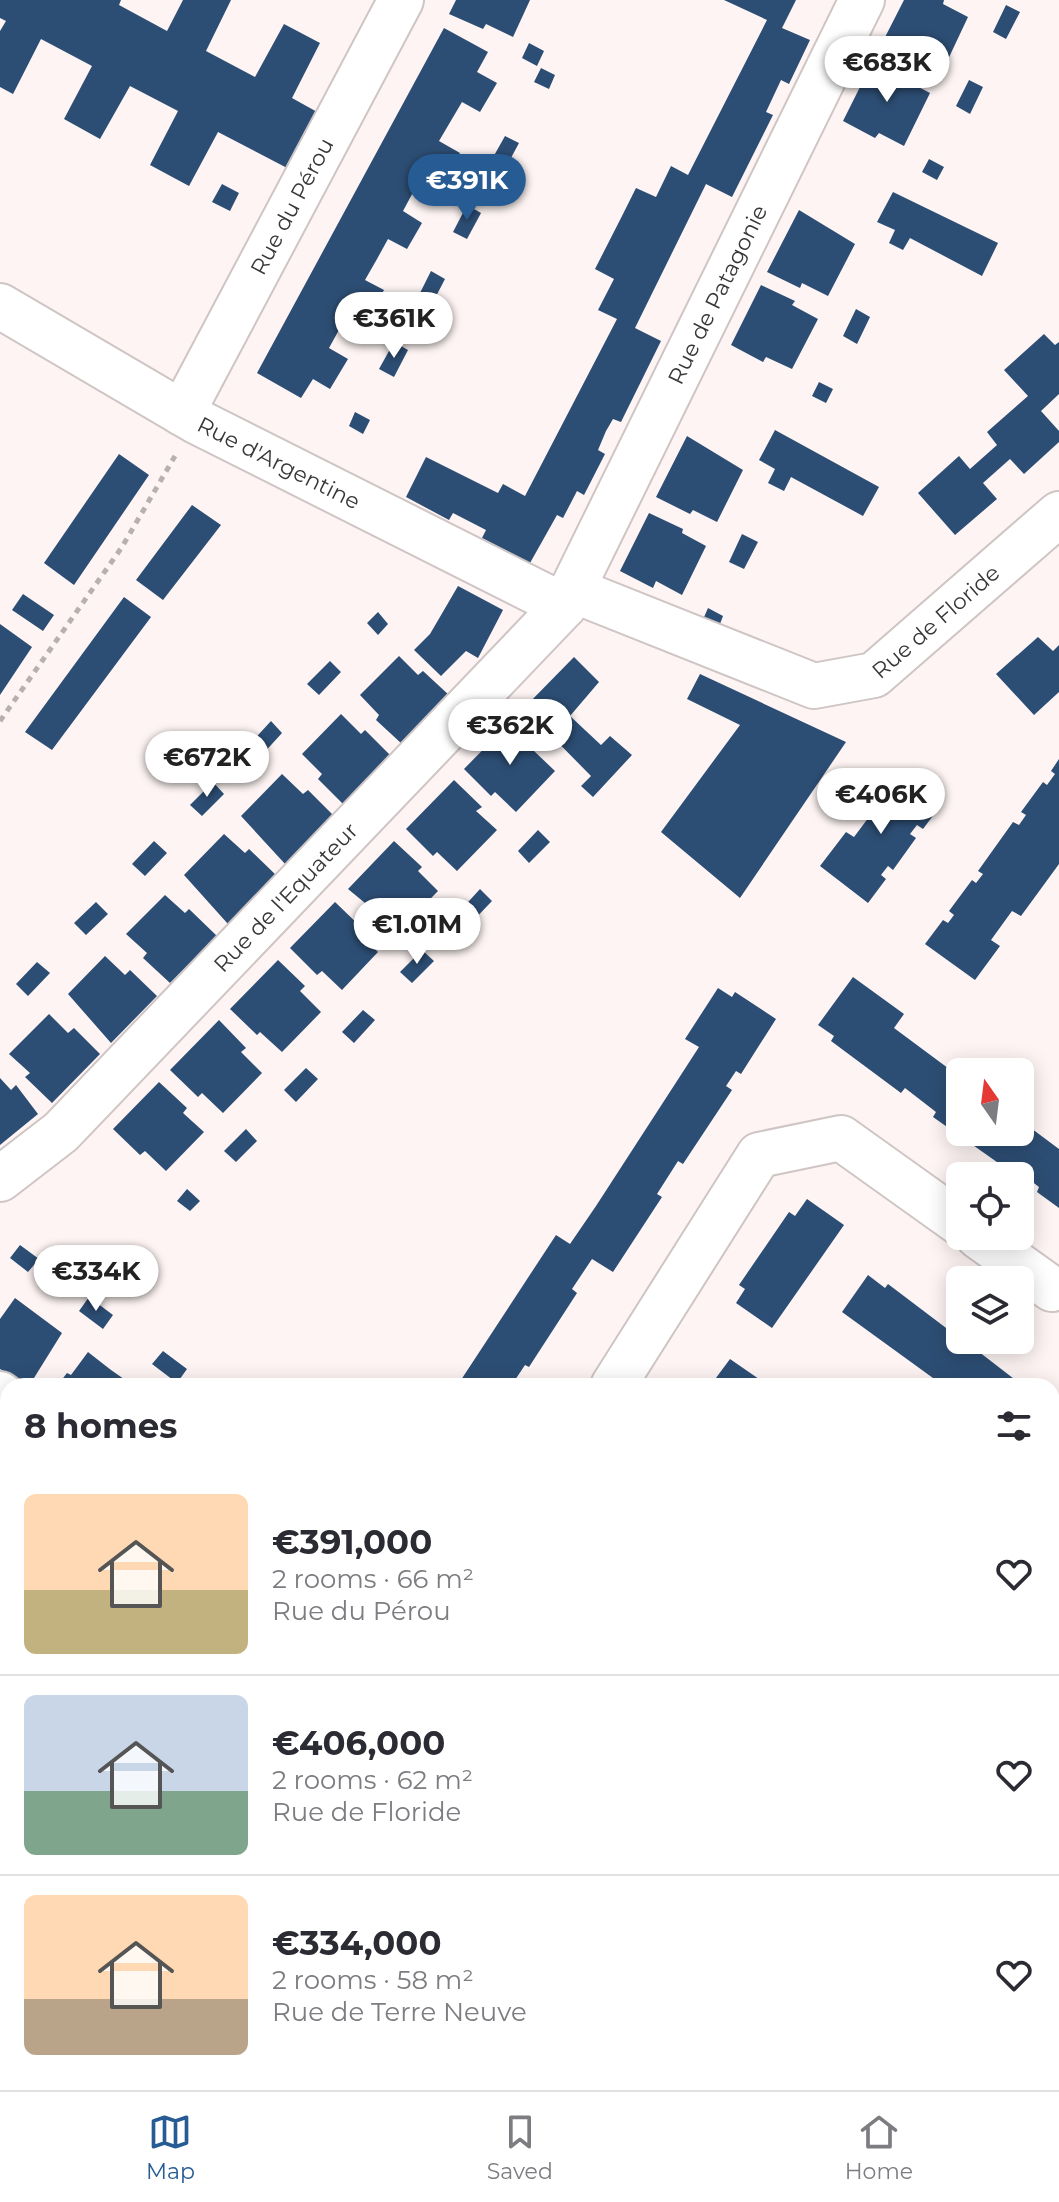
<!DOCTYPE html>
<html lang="en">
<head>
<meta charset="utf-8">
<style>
  :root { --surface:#fff; --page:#f2f2f3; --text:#2b2b33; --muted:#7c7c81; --line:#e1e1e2; --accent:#265b93 }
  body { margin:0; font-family:Montserrat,sans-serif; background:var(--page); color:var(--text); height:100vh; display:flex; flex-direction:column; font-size:30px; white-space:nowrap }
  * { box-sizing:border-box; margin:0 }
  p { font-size:26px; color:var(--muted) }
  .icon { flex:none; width:44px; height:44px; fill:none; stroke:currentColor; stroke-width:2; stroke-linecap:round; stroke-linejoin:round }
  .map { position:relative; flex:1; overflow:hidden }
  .details { position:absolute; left:0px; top:1378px; width:1060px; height:712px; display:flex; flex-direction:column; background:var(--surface); border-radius:24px 24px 0 0; box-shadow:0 4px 20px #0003 }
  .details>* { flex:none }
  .needle { width:52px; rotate:346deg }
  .controls { position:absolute; left:946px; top:1058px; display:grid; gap:16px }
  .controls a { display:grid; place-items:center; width:88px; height:88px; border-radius:12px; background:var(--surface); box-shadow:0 4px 20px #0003; font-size:40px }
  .price { position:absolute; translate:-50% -68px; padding:0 18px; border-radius:28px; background:#fff; color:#222; font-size:26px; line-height:52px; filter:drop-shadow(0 2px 4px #0008) }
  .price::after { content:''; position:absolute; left:50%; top:48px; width:24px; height:18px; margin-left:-12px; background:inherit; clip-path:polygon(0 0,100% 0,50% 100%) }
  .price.on { background:var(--accent); color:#fff }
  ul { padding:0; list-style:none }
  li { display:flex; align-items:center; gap:24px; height:200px; padding:0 24px }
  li+li { border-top:2px solid var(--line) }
  li span { display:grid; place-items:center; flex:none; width:224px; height:160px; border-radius:12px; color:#555 }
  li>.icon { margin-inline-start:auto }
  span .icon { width:96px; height:96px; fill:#fffc; stroke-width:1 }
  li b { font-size:34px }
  h2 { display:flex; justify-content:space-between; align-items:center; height:96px; padding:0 24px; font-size:34px }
  .tab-bar { display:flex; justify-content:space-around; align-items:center; height:112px; border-top:2px solid var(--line); background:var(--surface); font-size:22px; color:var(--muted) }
  .tab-bar a { display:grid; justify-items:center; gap:4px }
  .tab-bar .on { color:var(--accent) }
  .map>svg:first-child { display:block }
  .building { fill:#2d4e74 }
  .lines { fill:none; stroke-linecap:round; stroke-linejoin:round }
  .minor-casing { stroke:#cec5c4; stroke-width:48 }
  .path { stroke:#b7b0af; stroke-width:5; stroke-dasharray:6 6; stroke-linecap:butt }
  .minor { stroke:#fff; stroke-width:44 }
  .labels { text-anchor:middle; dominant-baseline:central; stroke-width:8; stroke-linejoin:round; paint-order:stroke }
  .street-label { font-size:22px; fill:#393636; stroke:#fdf4f3 }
</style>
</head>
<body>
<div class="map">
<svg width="1059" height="2090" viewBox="0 0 1059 2090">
  <rect width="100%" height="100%" fill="#fdf4f3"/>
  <!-- building -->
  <path class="building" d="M 0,0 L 121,0 L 119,5 L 167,31 L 183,0 L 231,0 L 206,51 L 255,77 L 284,24 L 320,43 L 292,98 L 319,113 L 289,169 L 218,132 L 189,186 L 150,165 L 178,111 L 130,86 L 100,139 L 64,119 L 92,66 L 41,39 L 13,94 L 0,87 L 0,31 L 6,21 L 0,18 Z
    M 456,0 L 530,0 L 513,37 L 486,24 L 483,29 L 449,14 Z
    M 724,0 L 796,0 L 782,28 L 810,40 L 789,84 L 781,80 L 766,112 L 773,115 L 732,197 L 706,184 L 635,328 L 661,341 L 621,422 L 613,419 L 606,431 L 598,450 L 605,454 L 584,495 L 577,491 L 563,518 L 557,515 L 530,563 L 482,538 L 486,530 L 453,513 L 449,520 L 406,497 L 426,457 L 498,493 L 503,484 L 525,496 L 617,319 L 598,310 L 614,279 L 595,269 L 621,218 L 636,188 L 656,197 L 671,166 L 688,175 L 767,20 Z
    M 904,0 L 944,0 L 943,4 L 968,17 L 943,70 L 917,56 L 914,62 L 881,45 Z
    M 1006,5 L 1020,12 L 1006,39 L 993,32 Z
    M 444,28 L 488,52 L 477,72 L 497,83 L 480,112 L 462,102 L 439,141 L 460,153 L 443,180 L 425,170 L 403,211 L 422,223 L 407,249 L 388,239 L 377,259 L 365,280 L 384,290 L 367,320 L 350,310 L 329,348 L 348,359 L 330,389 L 313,379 L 301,398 L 257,373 Z
    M 529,43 L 544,51 L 537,66 L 522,58 Z
    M 874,59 L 907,75 L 905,80 L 930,93 L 904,146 L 879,133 L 875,138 L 843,121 Z
    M 541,68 L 555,75 L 549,89 L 534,82 Z
    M 969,80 L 983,87 L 970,114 L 956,106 Z
    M 505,136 L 519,143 L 505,169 L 491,161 Z
    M 929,159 L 944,167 L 937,180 L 922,172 Z
    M 222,184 L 239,193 L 230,211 L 212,202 Z
    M 893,192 L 998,243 L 982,276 L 910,238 L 903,250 L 889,243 L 895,230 L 877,222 Z
    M 467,205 L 481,213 L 467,239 L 453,232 Z
    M 799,210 L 855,244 L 828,296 L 802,283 L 800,288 L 767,272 Z
    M 431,271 L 445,279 L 431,306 L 417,299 Z
    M 761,285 L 795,301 L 792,305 L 818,319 L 792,369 L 766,357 L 763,362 L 731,345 Z
    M 856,309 L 870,317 L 857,344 L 843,336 Z
    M 1044,334 L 1055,345 L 1059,342 L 1059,394 L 1041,411 L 1059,431 L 1059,442 L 1024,474 L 1010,459 L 983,483 L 997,499 L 955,535 L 918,493 L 959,456 L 970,469 L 997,445 L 987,432 L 1028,396 L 1004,370 Z
    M 394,342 L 408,350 L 394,377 L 379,369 Z
    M 819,382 L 833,389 L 826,403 L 812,396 Z
    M 355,412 L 370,420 L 363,434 L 349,426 Z
    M 775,430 L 879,487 L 863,516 L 791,477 L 784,491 L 768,483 L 775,469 L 759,460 Z
    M 687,436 L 743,470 L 717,522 L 693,510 L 690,514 L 656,497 Z
    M 119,454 L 149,475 L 74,585 L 44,563 Z
    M 192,505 L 221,525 L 163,600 L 136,580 Z
    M 649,513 L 683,529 L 682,533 L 706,546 L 682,595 L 656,581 L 653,588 L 620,571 Z
    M 742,534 L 758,542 L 744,569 L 729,562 Z
    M 458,586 L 503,610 L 478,658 L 466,651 L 441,676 L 414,650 L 430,634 Z
    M 23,594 L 54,615 L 43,631 L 12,610 Z
    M 124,597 L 151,617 L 52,750 L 25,732 Z
    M 708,608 L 723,616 L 717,632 L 701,624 Z
    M 378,612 L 388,624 L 378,635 L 367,623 Z
    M 0,624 L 32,647 L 0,695 Z
    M 1038,637 L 1053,651 L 1059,645 L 1059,692 L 1034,715 L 996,674 Z
    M 399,656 L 418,675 L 423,671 L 450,696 L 402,744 L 376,720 L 379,715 L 360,695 Z
    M 574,657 L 599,682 L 570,716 L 601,745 L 610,736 L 632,755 L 593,797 L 581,786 L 591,776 L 524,708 Z
    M 330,661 L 341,672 L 319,695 L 307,684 Z
    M 700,674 L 846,742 L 740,898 L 661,832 L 740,725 L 687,699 Z
    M 341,714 L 361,734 L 365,730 L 391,756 L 344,805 L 318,779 L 322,774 L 302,754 Z
    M 512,720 L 538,747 L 534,751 L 555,771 L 516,812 L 495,792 L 491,796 L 464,769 Z
    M 271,721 L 282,733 L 261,756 L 249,745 Z
    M 1059,759 L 1059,864 L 1021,916 L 1012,911 L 991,940 L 1000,946 L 975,980 L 925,944 L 943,920 L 948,923 L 954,915 L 949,911 L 972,880 L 976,883 L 983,874 L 978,871 L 1013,822 L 1019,825 L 1026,815 L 1021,812 L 1043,782 L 1047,785 L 1055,774 L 1051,771 Z
    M 893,768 L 941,805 L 923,829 L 917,825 L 910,834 L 916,838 L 893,870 L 888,866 L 881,875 L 886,879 L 868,903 L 820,866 L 846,832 L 854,837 L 875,809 L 867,803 Z
    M 282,774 L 303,794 L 308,790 L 334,816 L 286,865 L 241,816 Z
    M 454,780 L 482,807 L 476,811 L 497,830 L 457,871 L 437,852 L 433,856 L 406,829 Z
    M 213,782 L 224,794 L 202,816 L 190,805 Z
    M 538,830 L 550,842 L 529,863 L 518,851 Z
    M 224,834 L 245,853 L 249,849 L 276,875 L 228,924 L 184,875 Z
    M 154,841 L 167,853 L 145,876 L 132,864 Z
    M 394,841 L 422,867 L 418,871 L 438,891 L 399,931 L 348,889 Z
    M 480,889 L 492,901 L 471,923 L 459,912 Z
    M 165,895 L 185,913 L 189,909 L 217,936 L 170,983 L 143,958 L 147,953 L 126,934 Z
    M 96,902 L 108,914 L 86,935 L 74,923 Z
    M 335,902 L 362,928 L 358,933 L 378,952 L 342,990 L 322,971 L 317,975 L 290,948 Z
    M 422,950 L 434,961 L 412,983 L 400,972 Z
    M 105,956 L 125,975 L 130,970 L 157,996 L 111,1043 L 68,994 Z
    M 278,960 L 305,986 L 300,991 L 321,1012 L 282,1052 L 260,1032 L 257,1035 L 230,1009 Z
    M 37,962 L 50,973 L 28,996 L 16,984 Z
    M 853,977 L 904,1014 L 894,1028 L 960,1077 L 960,1132 L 1020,1132 L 1020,1120 L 1059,1149 L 1059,1208 L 1037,1192 L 1039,1187 L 1008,1163 L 1004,1167 L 933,1117 L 936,1112 L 905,1088 L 901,1093 L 831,1041 L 834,1036 L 818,1025 Z
    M 718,988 L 732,997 L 735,992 L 776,1019 L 741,1074 L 736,1071 L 726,1086 L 732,1090 L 683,1164 L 678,1161 L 657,1194 L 662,1197 L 613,1272 L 592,1259 L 572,1289 L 577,1293 L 529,1367 L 525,1365 L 511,1386 L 457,1386 L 556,1235 L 570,1244 L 596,1206 L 699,1047 L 685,1039 Z
    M 363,1010 L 375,1020 L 354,1043 L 342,1032 Z
    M 49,1014 L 68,1033 L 74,1028 L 100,1054 L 52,1103 L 25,1077 L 30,1073 L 9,1054 Z
    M 219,1020 L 246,1048 L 241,1052 L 262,1073 L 223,1113 L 202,1093 L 198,1097 L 170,1070 Z
    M 306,1068 L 318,1079 L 296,1102 L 284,1090 Z
    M 0,1078 L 11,1090 L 16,1085 L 38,1114 L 0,1145 Z
    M 159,1082 L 187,1108 L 183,1113 L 204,1132 L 166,1171 L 145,1151 L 140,1155 L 113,1129 Z
    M 246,1129 L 257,1141 L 236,1162 L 224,1151 Z
    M 187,1189 L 200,1201 L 190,1211 L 177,1201 Z
    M 807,1199 L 844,1225 L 772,1328 L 736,1303 L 745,1289 L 739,1285 L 789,1212 L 795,1216 Z
    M 20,1245 L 39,1259 L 28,1272 L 10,1258 Z
    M 868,1275 L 885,1288 L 888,1284 L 958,1337 L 956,1341 L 971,1353 L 974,1348 L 1023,1386 L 944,1386 L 842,1312 Z
    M 89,1297 L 113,1315 L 103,1329 L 79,1311 Z
    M 15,1298 L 62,1333 L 29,1386 L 0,1369 L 0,1319 Z
    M 163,1351 L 187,1369 L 177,1383 L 152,1364 Z
    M 88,1352 L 111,1370 L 134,1386 L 57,1386 L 67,1373 L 71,1375 Z
    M 730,1359 L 769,1386 L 710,1386 Z
    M 5,1450 L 8,1452 L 8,1534 L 0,1528 L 0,1456 Z
    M 1059,1550 L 1059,1636 L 1052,1645 L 1052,1560 Z
    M 1059,1831 L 1059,1914 L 1052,1923 L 1052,1840 Z
    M 491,2082 L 572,2082 L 582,2090 L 502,2090 Z"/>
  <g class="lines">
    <!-- minor casing -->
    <g class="minor-casing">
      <g id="minor">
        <path id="s1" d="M 0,306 L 196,421 L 564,606"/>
        <path id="s2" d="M 182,413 L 401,0"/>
        <path id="s3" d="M 573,590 L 814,686 L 874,675 L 1059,514"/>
        <path id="s4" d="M 0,1179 L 61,1132 L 564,606 L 862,0"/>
        <path d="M 978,1236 L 1052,1289"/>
        <path d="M 613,1386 L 759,1155 L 841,1138 L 960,1223"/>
        <path d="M 0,1394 L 8,1400"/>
        <path d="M 1052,1744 L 1059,1736"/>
        <path d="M 0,2063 L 8,2065"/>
        <path d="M 91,2082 L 131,2090"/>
        <path d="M 251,2082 L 251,2090"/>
        <path d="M 955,2082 L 966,2090"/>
      </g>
    </g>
    <!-- path -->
    <path class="path" d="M 0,721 L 122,547 L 175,456"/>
    <!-- minor -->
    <use href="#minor" class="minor"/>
  </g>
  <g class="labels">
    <!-- street labels -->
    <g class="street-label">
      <text stroke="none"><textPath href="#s2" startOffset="234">Rue du Pérou</textPath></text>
      <text stroke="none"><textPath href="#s4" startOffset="1152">Rue de Patagonie</textPath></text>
      <text stroke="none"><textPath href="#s1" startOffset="320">Rue d'Argentine</textPath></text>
      <text stroke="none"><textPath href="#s3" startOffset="402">Rue de Floride</textPath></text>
      <text stroke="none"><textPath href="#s4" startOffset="402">Rue de l'Equateur</textPath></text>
    </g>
  </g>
</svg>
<div class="controls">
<a><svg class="needle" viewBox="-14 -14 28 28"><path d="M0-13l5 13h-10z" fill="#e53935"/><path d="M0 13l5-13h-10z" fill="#7c7c81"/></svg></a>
<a><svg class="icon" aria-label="locate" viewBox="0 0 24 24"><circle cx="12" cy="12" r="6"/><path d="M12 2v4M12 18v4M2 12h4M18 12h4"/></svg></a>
<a><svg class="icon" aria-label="layers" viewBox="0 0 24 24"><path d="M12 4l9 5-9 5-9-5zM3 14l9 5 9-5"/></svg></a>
</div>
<b class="price" style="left:887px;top:104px">€683K</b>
<b class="price on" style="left:467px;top:222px">€391K</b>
<b class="price" style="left:394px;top:360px">€361K</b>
<b class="price" style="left:510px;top:767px">€362K</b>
<b class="price" style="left:207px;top:799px">€672K</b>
<b class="price" style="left:881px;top:836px">€406K</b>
<b class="price" style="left:417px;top:966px">€1.01M</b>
<b class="price" style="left:96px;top:1313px">€334K</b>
<section class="details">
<h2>8 homes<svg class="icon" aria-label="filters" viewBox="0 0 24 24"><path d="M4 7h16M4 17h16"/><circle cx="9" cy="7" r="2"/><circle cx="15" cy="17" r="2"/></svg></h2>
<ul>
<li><span style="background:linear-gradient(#ffd9b3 60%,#c2b280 0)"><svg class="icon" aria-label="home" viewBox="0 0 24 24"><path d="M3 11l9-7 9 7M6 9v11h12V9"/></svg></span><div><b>€391,000</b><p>2 rooms · 66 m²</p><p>Rue du Pérou</p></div><svg class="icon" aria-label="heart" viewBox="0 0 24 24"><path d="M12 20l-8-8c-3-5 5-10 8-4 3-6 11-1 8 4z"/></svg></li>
<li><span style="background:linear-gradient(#c9d6e8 60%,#7fa58c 0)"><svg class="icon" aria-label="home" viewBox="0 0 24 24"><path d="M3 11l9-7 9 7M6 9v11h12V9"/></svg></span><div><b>€406,000</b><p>2 rooms · 62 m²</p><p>Rue de Floride</p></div><svg class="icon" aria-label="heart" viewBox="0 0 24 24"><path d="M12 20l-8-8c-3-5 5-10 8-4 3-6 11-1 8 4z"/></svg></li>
<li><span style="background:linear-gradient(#ffd9b3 65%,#b9a48a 0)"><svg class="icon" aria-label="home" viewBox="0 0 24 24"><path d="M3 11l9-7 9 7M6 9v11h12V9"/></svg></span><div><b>€334,000</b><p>2 rooms · 58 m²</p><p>Rue de Terre Neuve</p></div><svg class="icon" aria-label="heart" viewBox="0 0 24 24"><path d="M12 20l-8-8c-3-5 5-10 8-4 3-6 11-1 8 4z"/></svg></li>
</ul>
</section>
</div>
<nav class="tab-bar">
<a class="on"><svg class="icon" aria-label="map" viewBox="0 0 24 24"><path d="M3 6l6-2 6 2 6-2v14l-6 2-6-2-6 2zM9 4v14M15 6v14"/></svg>Map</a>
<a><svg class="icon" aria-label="saved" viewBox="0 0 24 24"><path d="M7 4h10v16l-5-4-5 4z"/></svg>Saved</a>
<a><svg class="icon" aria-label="home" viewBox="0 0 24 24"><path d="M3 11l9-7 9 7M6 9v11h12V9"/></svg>Home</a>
</nav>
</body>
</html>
